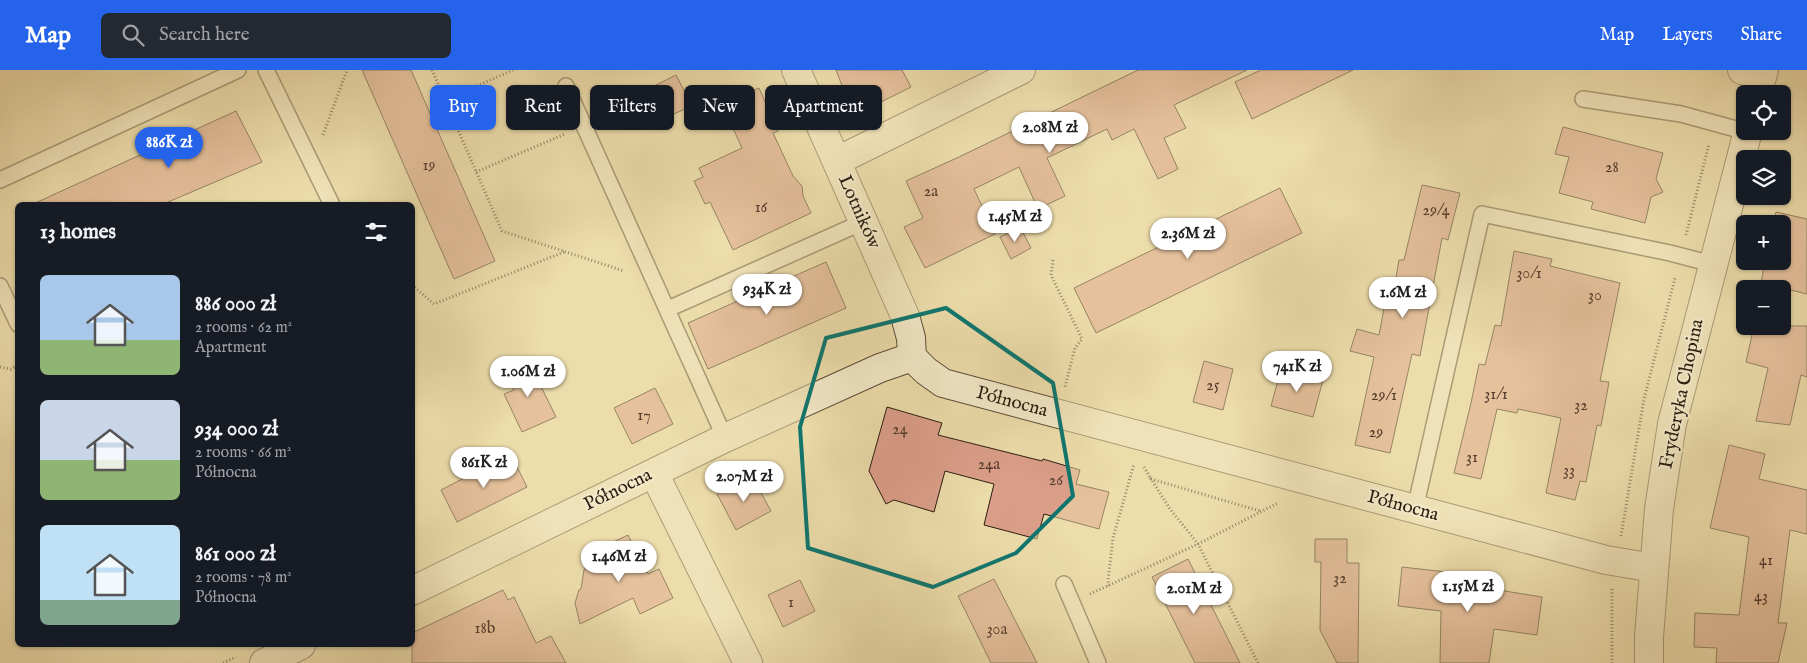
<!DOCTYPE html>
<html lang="en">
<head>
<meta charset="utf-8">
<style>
  :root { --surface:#171b24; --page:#242831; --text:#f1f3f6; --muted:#9ea1a6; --accent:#2563eb }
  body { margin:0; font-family:"IM FELL English",serif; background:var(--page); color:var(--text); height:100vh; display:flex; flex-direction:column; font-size:19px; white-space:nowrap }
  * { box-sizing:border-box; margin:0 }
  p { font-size:16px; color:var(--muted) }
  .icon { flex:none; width:28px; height:28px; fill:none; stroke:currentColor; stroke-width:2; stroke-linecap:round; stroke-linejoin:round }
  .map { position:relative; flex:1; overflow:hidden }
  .drawer { position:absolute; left:15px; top:132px; width:400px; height:445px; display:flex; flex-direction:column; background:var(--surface); border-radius:8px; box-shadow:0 1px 4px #0004 }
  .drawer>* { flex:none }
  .top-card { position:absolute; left:430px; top:15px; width:475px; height:45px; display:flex; gap:10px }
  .controls { position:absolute; left:1736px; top:15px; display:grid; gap:10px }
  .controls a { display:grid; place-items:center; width:55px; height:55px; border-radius:8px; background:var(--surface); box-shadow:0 1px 4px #0004; font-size:25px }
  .price { position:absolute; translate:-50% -42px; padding:0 11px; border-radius:18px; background:#fff; color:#222; font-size:16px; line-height:32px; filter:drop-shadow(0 1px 2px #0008) }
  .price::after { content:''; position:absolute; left:50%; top:30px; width:15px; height:11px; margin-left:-8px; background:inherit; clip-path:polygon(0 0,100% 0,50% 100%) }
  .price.on { background:var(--accent); color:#fff }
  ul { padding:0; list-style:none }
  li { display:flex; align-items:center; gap:15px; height:125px; padding:0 25px }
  li span { display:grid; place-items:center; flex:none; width:140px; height:100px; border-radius:8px; color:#555 }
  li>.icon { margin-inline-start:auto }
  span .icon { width:60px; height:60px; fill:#fffc; stroke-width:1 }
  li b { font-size:21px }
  h2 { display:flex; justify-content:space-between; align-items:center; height:60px; padding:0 25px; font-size:21px }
  .pill { padding:0 18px; border-radius:8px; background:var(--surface); box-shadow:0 1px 4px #0004; font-size:18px; line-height:45px }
  .pill.on { background:var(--accent); color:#fff }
  header { display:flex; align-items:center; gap:30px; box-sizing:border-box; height:70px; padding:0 25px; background:var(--accent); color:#fff }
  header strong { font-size:24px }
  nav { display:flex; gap:28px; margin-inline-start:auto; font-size:18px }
  .search { width:350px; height:45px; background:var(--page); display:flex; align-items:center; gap:12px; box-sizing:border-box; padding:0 18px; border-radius:8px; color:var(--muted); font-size:19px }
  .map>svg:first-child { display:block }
  .building { fill:#dc9f8a; stroke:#2a1c10 }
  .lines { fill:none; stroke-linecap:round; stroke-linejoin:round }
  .service-casing { stroke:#5b4c37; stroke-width:18 }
  .minor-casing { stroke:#5b4c37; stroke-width:30 }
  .tertiary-casing { stroke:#5b4c37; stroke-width:30 }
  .path { stroke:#2a1c10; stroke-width:3; stroke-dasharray:1 2.5; stroke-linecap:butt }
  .service { stroke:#f3e9c8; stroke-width:15 }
  .minor { stroke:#f3e9c8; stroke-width:28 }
  .tertiary { stroke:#f3e9c8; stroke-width:28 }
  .marked { fill:none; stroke:#0f766e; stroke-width:4; stroke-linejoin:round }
  .labels { text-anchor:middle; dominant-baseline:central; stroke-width:4.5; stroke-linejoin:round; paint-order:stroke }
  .number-label { font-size:16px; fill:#563d2e }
  .street-label { font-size:19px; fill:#2a1c10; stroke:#f3e9c8 }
</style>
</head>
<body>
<header>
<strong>Map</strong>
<div class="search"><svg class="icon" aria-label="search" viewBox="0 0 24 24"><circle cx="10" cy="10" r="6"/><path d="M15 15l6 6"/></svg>Search here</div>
<nav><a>Map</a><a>Layers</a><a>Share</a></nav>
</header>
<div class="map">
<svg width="1807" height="593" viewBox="0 0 1807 593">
  <rect width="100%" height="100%" fill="#edddab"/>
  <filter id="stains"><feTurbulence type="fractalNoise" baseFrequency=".004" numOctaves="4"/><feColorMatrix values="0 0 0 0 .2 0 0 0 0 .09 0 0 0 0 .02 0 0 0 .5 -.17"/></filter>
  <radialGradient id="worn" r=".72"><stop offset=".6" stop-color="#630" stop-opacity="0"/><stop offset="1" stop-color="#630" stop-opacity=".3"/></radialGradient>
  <!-- building -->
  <path class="building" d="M 362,0 L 411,0 L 495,191 L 454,209 Z
    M 836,0 L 902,0 L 911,17 L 869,38 L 846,26 Z
    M 1138,0 L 1247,0 L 1174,35 L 1186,58 L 1164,68 L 1178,99 L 1158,109 L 1134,59 L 1112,70 L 1107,59 L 1047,88 L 1065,126 L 1038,139 L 1019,97 L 974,119 L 995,164 L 925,198 L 904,157 L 923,148 L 906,111 L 959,87 Z
    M 1261,0 L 1353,0 L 1252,49 L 1235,12 Z
    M 676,5 L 692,36 L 653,53 L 638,24 Z
    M 759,18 L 778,61 L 773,63 L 793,106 L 802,116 L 803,126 L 811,143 L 733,180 L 710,132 L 705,134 L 694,111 L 703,107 L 699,98 L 742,78 L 722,34 Z
    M 236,41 L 262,92 L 161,135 L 31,135 Z
    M 1563,57 L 1663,83 L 1656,109 L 1663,122 L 1651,127 L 1645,153 L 1591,139 L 1593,132 L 1559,123 L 1569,87 L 1555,84 Z
    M 1422,115 L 1460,123 L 1448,170 L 1442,168 L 1420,286 L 1412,284 L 1390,383 L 1355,375 L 1374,287 L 1350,281 L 1357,259 L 1379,265 L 1389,212 L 1395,213 L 1399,190 L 1404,190 Z
    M 1280,118 L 1302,163 L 1096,263 L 1074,218 Z
    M 1776,142 L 1807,149 L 1807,224 L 1761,213 L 1765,191 L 1782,191 L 1782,154 L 1773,154 Z
    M 1020,157 L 1031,178 L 1011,189 L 1000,167 Z
    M 1514,181 L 1552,189 L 1550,196 L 1620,213 L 1600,311 L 1609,312 L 1601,356 L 1597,355 L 1586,412 L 1580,411 L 1575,430 L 1546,423 L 1561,348 L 1518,339 L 1517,343 L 1497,339 L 1481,409 L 1454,403 L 1471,333 L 1479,294 L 1485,295 L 1495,255 L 1501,256 Z
    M 826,192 L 846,238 L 708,299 L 688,253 Z
    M 1754,256 L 1807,256 L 1807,307 L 1801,305 L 1790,355 L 1756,351 L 1768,298 L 1746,292 Z
    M 528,290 L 556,347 L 522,362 L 504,324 L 514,320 L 505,301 Z
    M 1204,291 L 1233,299 L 1223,340 L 1193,332 Z
    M 1281,299 L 1323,310 L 1313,347 L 1271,336 Z
    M 655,318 L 673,354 L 632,374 L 614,338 Z
    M 887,337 L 942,353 L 938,365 L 1042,391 L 1043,389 L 1080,400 L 1076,414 L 1109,422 L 1099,459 L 1044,444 L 1037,469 L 984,455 L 994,414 L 945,401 L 934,442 L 894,430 L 886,434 L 869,401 Z
    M 1729,375 L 1765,384 L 1759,409 L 1807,420 L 1807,464 L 1790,460 L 1778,553 L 1787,553 L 1778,593 L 1716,593 L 1717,578 L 1694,577 L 1695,543 L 1739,545 L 1749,467 L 1710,458 Z
    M 512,387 L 527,417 L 457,452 L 441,420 L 476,402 L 477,405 Z
    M 751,405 L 771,441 L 736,460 L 717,424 Z
    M 628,465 L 648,504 L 659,499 L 673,528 L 640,544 L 633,528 L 580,554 L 575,533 L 579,520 L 581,519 L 584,500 L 591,489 L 609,481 L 607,475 Z
    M 1315,469 L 1347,469 L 1347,493 L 1359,493 L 1358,593 L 1337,593 L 1320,560 L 1321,492 L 1315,492 Z
    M 1188,489 L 1240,593 L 1195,593 L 1152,507 Z
    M 1402,497 L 1447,502 L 1446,512 L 1486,516 L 1486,518 L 1542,527 L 1537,565 L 1494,559 L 1489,593 L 1440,593 L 1441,541 L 1398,536 Z
    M 994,509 L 1037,593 L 991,593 L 958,526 Z
    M 800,510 L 815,541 L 783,557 L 768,525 Z
    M 503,520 L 508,530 L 514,527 L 536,573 L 551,566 L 566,593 L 412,593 L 412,563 Z"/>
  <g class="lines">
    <!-- service casing -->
    <g class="service-casing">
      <path id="service" d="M 266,0 L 332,135
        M 566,16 L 725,368
        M 1583,29 L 1681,44 L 1747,62
        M 0,110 L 238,0
        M 0,216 L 18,254
        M 668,239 L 863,152
        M 1415,439 L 1482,144 L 1670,183 L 1712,194
        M 1064,514 L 1098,593"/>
    </g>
    <!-- minor casing -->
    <g class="minor-casing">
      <path id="minor" d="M 796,0 L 905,246 L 911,268 L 912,287
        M 1742,0 L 1762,6
        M 837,91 L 1021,0
        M 912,287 L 926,301 L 943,313 L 1606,490 L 1654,498
        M 654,403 L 748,593
        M 412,521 L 725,368 L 880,298 L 912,287
        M 264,593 L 301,575"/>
    </g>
    <!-- tertiary casing -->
    <g class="tertiary-casing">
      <path id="tertiary" d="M 1757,24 L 1764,0
        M 1649,593 L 1649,567 L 1659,439 L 1672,354 L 1748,61"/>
    </g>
    <!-- path -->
    <path class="path" d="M 432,0 L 502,161 L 624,201
      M 445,30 L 513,0
      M 323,65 L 347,0
      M 476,102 L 565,64
      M 1686,165 L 1709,74
      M 1053,190 L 1051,205 L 1082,269 L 1075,278 L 1065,317
      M 412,215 L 434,234 L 564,182
      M 0,297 L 11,299 L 18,295
      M 1144,397 L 1151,409
      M 1621,466 L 1644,329 L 1675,208
      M 1109,516 L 1108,511 L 1113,468 L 1134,394
      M 1612,519 L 1612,593
      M 1090,524 L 1198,474 L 1278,433
      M 223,593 L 236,587
      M 1258,593 L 1198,474 L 1170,439 L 1151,409 L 1260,441"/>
    <!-- service -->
    <use href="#service" class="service"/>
    <!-- minor -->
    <use href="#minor" class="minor"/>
    <!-- tertiary -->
    <use href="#tertiary" class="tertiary"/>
  </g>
  <!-- marked area -->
  <path d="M0 0H1807V593H0ZM 946,238 L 1053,313 L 1073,426 L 1016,483 L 933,517 L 808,478 L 800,357 L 826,268 Z" fill="#edddab" fill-opacity=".55" fill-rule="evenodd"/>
  <path class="marked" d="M 946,238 L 1053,313 L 1073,426 L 1016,483 L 933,517 L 808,478 L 800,357 L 826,268 Z"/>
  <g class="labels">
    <!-- number labels -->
    <g class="number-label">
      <text x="429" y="96">19</text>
      <text x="1612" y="98">28</text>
      <text x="931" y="122">2a</text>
      <text x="761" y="138">16</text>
      <text x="1436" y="141">29/4</text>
      <text x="1529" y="204">30/1</text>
      <text x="1595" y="226">30</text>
      <text x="1213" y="316">25</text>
      <text x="1496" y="325">31/1</text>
      <text x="1384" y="326">29/1</text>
      <text x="1581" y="336">32</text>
      <text x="644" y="346">17</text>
      <text x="900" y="360">24</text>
      <text x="1376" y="363">29</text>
      <text x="1472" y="388">31</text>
      <text x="989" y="395">24a</text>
      <text x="1569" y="401">33</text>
      <text x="1056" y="411">26</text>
      <text x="1766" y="491">41</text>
      <text x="1340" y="509">32</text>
      <text x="1761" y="527">43</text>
      <text x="791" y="533">1</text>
      <text x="485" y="559">18b</text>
      <text x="997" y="560">30a</text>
    </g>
    <!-- street labels -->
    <g class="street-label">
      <text transform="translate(859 142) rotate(66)">Lotników</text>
      <text transform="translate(1682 324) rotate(-78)">Fryderyka Chopina</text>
      <text transform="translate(1012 332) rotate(15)">Północna</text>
      <text transform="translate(618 420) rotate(-26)">Północna</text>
      <text transform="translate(1403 436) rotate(15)">Północna</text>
    </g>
  </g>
  <rect width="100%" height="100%" filter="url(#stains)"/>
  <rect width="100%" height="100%" fill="url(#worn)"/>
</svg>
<div class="controls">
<a><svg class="icon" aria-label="locate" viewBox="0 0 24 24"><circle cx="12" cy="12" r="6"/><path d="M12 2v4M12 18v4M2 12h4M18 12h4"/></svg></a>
<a><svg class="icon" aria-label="layers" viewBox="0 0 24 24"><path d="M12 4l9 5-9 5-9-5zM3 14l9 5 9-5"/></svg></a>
<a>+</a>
<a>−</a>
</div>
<b class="price" style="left:1050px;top:84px">2.08M zł</b>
<b class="price on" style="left:169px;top:99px">886K zł</b>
<b class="price" style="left:1015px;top:173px">1.45M zł</b>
<b class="price" style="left:1188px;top:190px">2.36M zł</b>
<b class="price" style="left:767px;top:246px">934K zł</b>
<b class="price" style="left:1403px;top:249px">1.6M zł</b>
<b class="price" style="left:1297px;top:323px">741K zł</b>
<b class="price" style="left:528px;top:328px">1.06M zł</b>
<b class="price" style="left:484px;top:419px">861K zł</b>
<b class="price" style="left:744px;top:433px">2.07M zł</b>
<b class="price" style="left:619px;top:513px">1.46M zł</b>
<b class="price" style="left:1468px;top:543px">1.15M zł</b>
<b class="price" style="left:1194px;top:545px">2.01M zł</b>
<div class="top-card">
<a class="pill on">Buy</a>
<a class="pill">Rent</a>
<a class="pill">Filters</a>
<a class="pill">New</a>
<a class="pill">Apartment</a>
</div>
<section class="drawer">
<h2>13 homes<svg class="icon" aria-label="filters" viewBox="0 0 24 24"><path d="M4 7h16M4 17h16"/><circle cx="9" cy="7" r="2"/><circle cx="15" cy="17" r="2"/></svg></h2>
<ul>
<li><span style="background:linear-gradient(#a9c7e8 65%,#8fb573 0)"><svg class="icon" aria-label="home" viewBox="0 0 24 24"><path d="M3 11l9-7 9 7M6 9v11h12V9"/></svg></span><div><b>886 000 zł</b><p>2 rooms · 62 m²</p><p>Apartment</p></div></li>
<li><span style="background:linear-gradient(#c9d6e8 60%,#8fb573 0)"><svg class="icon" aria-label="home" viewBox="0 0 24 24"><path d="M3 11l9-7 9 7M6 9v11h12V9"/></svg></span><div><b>934 000 zł</b><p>2 rooms · 66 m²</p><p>Północna</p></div></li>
<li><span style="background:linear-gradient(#bfe0f5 75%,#7fa58c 0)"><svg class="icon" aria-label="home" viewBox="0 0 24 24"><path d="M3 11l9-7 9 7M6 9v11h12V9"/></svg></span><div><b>861 000 zł</b><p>2 rooms · 78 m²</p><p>Północna</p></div></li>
</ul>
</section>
</div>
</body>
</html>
